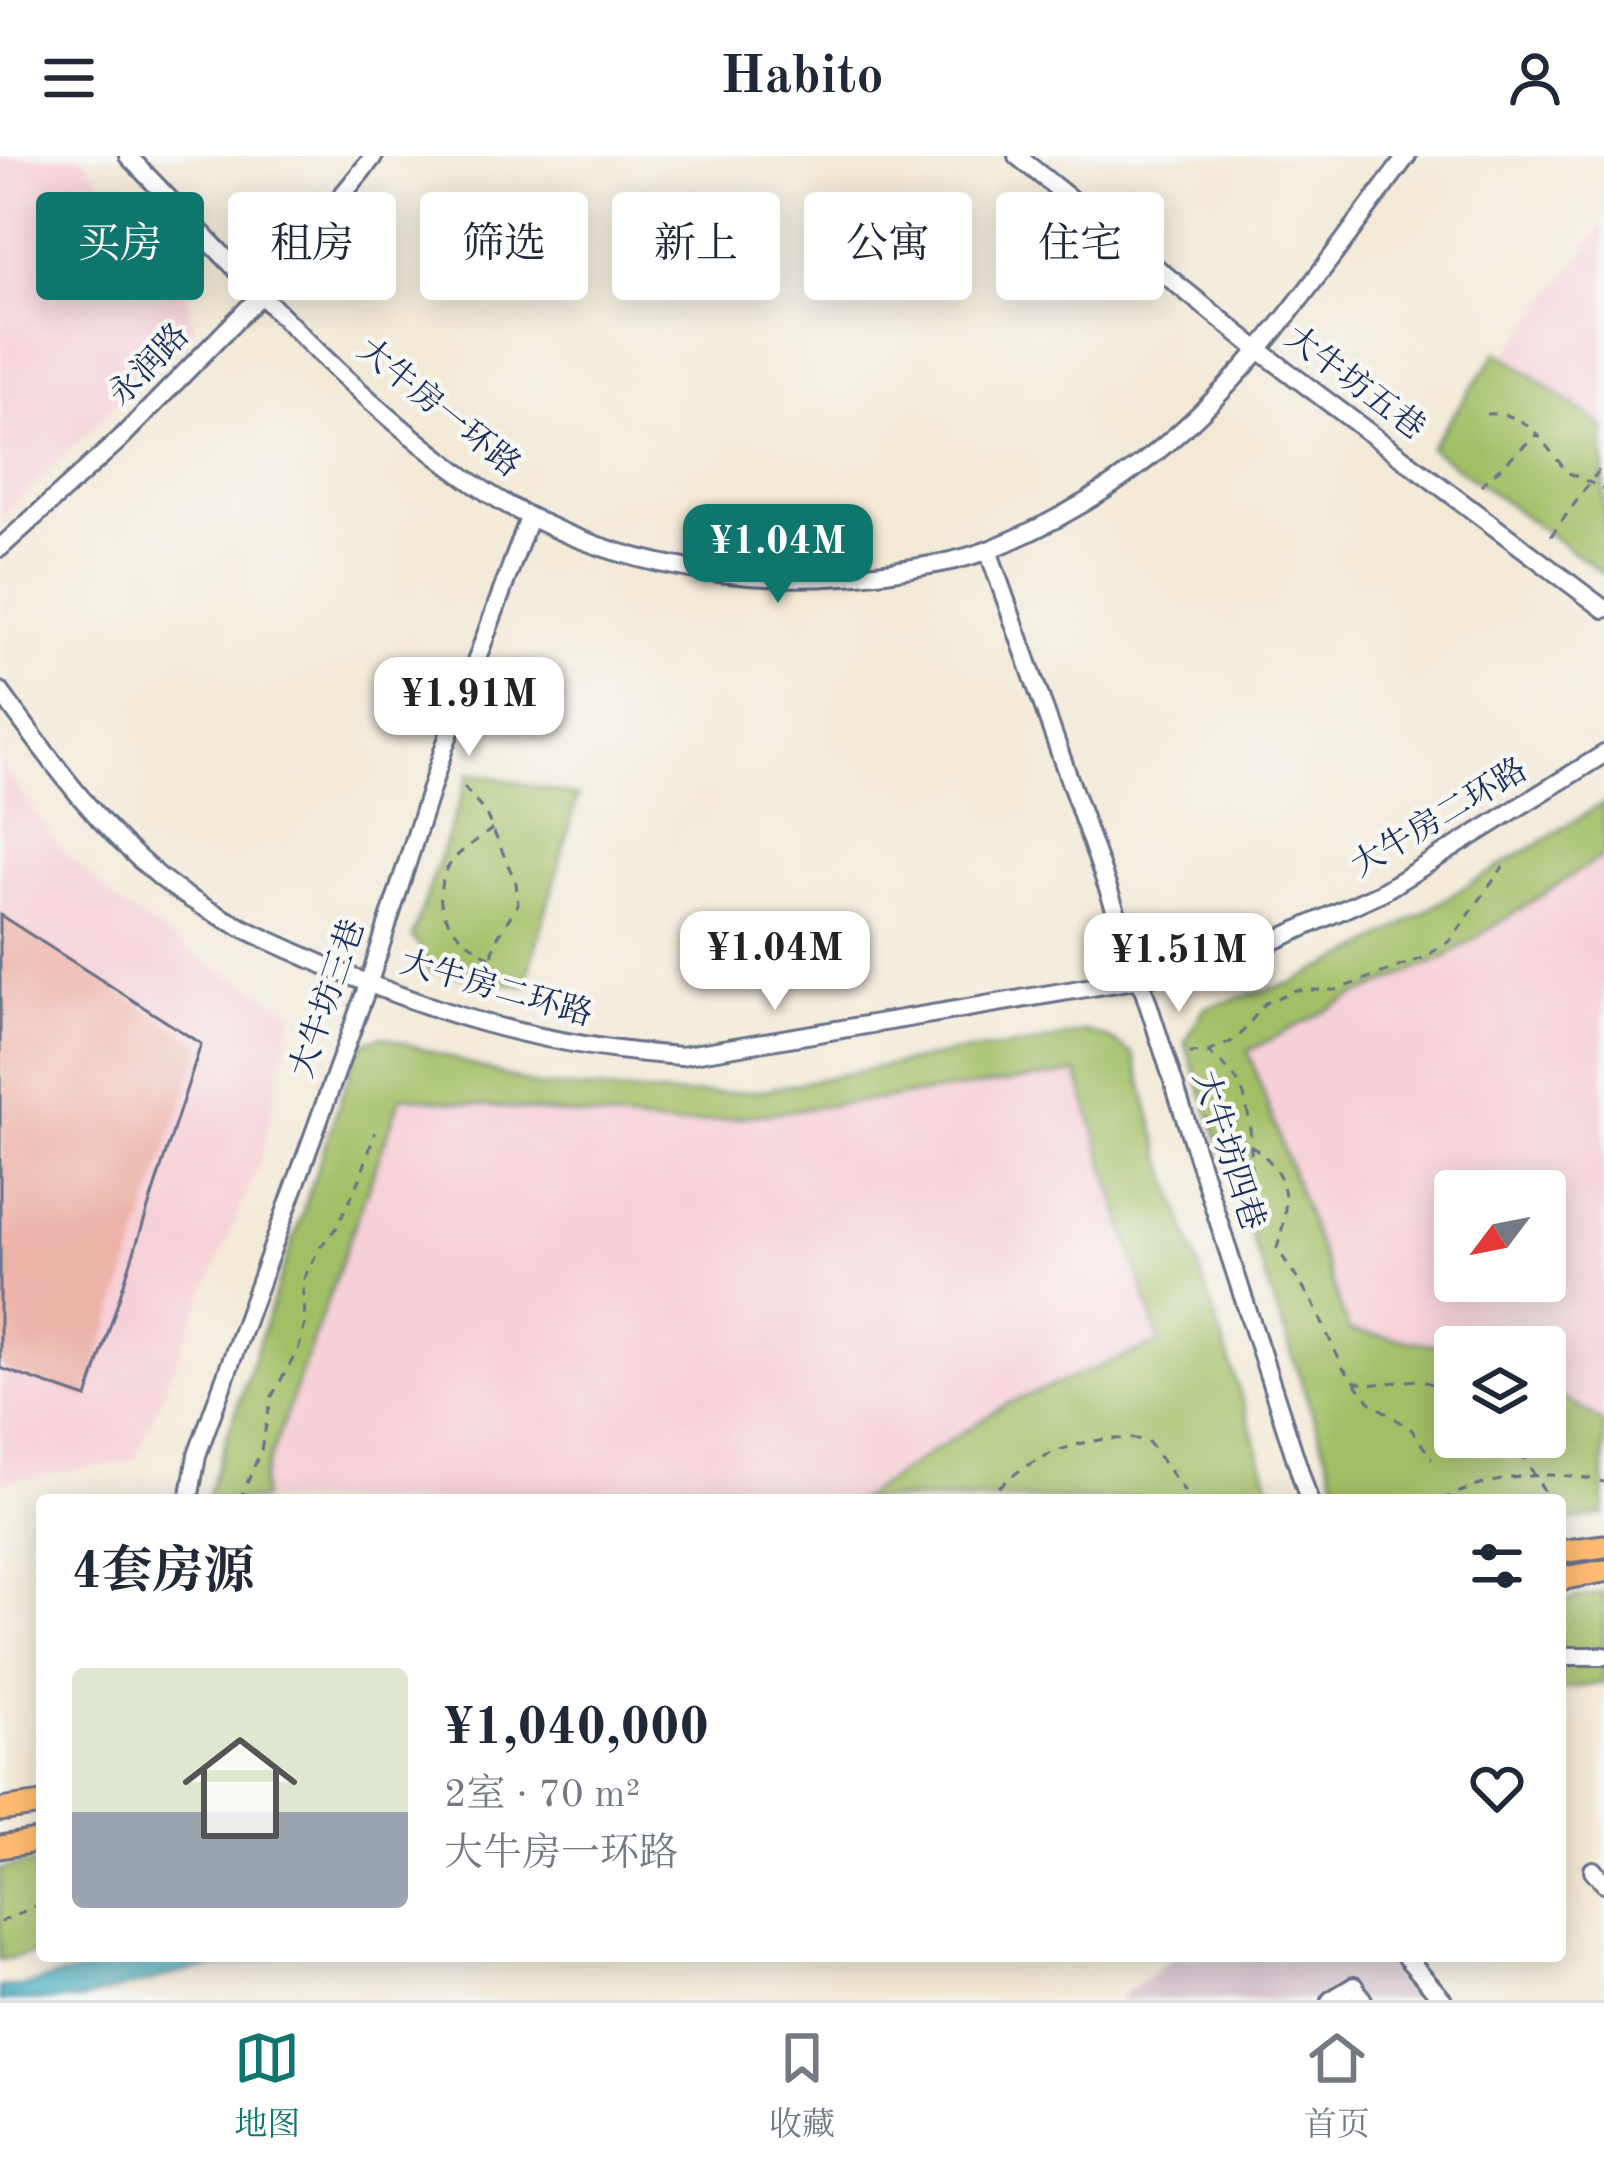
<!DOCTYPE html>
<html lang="zh">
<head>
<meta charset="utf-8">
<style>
  :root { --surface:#fff; --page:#f2f2f3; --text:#1f2937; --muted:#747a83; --line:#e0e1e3; --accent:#0f766e }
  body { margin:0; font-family:"Old Standard TT","Noto Serif SC",serif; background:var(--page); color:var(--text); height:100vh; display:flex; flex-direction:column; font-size:45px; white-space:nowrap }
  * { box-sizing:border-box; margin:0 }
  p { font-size:39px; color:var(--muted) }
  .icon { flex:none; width:66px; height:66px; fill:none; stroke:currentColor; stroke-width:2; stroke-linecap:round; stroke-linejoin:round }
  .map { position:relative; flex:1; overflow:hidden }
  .panel { position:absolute; left:36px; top:1338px; width:1530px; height:468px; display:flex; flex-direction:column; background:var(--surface); border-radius:12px; box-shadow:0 6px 30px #0003 }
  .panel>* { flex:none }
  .guide { position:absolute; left:36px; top:36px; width:1533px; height:108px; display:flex; gap:24px }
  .needle { width:78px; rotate:238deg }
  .tools { position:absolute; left:1434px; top:1014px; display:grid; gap:24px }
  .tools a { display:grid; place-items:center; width:132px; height:132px; border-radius:12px; background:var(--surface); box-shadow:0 6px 30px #0003; font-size:60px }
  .price { position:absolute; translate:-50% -102px; padding:0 27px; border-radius:24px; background:#fff; color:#222; font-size:39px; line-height:78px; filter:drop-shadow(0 3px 6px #0008) }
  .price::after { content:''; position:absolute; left:50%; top:72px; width:36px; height:27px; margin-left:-18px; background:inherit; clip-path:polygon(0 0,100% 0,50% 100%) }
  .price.selected { background:var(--accent); color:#fff }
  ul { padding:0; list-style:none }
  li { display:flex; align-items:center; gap:36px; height:300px; padding:0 36px }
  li+li { border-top:3px solid var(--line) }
  li span { display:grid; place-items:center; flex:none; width:336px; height:240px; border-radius:12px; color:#555 }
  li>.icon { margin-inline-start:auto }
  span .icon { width:144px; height:144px; fill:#fffc; stroke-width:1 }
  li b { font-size:51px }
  h2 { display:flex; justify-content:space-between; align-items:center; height:144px; padding:0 36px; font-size:51px }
  .pill { padding:0 42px; border-radius:12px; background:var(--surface); box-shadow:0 6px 30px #0003; font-size:42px; line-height:108px }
  .pill.selected { background:var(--accent); color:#fff }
  header { display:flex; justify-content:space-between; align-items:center; height:156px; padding:0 36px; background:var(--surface); font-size:54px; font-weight:700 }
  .menu { display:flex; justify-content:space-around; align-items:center; height:168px; border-top:3px solid var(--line); background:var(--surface); font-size:33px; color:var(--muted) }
  .menu a { display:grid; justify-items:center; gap:6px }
  .menu .selected { color:var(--accent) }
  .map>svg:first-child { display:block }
  .built { fill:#f6cfd7; fill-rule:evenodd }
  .industrial { fill:#d1bdc9 }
  .green { fill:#a3bf66; stroke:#5f7762; stroke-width:3 }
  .water { fill:#40aebd; stroke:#2e6e8e; stroke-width:3 }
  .building { fill:#ecb1a7 }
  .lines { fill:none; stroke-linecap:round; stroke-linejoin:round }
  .minor-casing { stroke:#677088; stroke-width:22 }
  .major-casing { stroke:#677088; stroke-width:27 }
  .path { stroke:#677088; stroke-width:3; stroke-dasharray:9 9; stroke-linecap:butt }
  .minor { stroke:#fff; stroke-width:16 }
  .major { stroke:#ffbb71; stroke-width:21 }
  .labels { text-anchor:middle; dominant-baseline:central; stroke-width:9; stroke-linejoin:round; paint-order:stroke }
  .street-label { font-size:33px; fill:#1b2f5e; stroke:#f6f6f2 }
</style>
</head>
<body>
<header><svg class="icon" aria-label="menu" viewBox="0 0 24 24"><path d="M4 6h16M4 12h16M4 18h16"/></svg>Habito<svg class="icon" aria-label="person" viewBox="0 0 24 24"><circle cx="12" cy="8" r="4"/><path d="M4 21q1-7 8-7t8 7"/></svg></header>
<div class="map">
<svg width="1604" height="1844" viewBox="0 0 1604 1844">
  <rect width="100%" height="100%" fill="#f6f6f2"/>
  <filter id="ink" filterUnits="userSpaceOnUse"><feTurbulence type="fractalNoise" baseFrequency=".00833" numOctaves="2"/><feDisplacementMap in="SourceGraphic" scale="24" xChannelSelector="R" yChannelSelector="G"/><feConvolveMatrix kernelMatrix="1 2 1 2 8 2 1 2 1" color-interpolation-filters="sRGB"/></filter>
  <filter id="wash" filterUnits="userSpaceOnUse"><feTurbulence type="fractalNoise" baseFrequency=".004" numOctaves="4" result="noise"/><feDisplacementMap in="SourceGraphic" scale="48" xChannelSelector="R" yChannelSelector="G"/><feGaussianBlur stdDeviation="2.7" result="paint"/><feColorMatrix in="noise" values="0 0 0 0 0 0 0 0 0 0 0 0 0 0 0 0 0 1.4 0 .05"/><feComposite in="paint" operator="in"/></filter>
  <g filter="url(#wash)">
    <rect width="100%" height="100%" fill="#f3e9d7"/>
    <!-- built -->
    <path class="built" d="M 0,0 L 81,0 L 184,123 L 194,173 L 0,362 Z
      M 1604,69 L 1604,271 L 1507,199 Z
      M 0,606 L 64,697 L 125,752 L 208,807 L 293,854 L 261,1003 L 135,1304 L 0,1327 Z
      M 1604,699 L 1604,1268 L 1545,1231 L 1545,1191 L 1455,1192 L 1349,1175 L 1248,895 L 1352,841 L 1444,802 ZM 1455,1035 L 1545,1035 L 1545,1125 L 1455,1125 Z
      M 1077,917 L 1160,1187 L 1006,1248 L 858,1344 L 262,1344 L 262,1325 L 401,940 L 674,970 Z"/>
    <!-- industrial -->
    <path class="industrial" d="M 1175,1800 L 1385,1800 L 1412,1844 L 1117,1844 Z"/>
    <!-- green -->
    <path class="green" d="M 1498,195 L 1604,271 L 1604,418 L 1430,292 Z
      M 470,616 L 578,640 L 525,830 L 429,815 L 421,792 L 412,781 Z
      M 1604,647 L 1604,699 L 1444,802 L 1352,841 L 1248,895 L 1349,1175 L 1455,1192 L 1455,1281 L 1545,1281 L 1545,1231 L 1596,1262 L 1604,1268 L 1604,1359 L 1560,1366 L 1560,1344 L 1342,1344 L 1185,887 L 1204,852 L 1291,827 L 1363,793 Z
      M 1084,876 L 1110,883 L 1134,899 L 1162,1000 L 1275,1344 L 858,1344 L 1006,1248 L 1160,1187 L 1077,917 L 674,970 L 401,940 L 262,1325 L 262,1344 L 206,1344 L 355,900 L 367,885 L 383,880 L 538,930 L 677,939 L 759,935 L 952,897 L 1033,888 Z
      M 1604,1437 L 1604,1527 L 1560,1534 L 1560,1445 Z
      M 42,1706 L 42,1797 L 0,1804 L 0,1713 Z"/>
    <!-- water -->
    <path class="water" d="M 147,1800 L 280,1800 L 185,1816 L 80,1844 L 0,1844 L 0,1831 L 22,1830 Z"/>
    <g id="blocks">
      <!-- building -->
      <path class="building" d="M 0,759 L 201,888 L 87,1242 L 0,1212 Z"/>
    </g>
  </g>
  <g filter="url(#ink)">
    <use href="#blocks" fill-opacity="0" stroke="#677088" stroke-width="3"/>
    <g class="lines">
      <!-- minor casing -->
      <g class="minor-casing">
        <path id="minor" d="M 128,0 C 232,107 334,224 455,314 C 578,407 734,435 885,416 C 920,411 958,406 991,393 C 1043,372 1097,342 1141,308 C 1250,226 1325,107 1407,0
          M 1017,0 L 1259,194 L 1604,453
          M 0,392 L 118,285 L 262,138 L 374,0
          M 988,394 L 1140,823 L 1309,1344
          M 0,535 C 49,602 95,668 160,721 C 199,753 250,776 295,796 C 424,855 539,891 681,900 L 1140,823 L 1258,792 L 1382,736 L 1604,598
          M 189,1344 L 197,1299 L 368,829 L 444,592 L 529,362
          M 1560,1500 L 1604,1500
          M 1593,1714 L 1604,1727
          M 1405,1800 L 1443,1844
          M 1331,1844 L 1354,1830 L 1363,1844"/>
      </g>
      <!-- major casing -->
      <g class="major-casing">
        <path id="major" d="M 1560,1396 L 1604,1390
          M 1560,1423 L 1604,1415
          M 0,1654 L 42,1648
          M 0,1691 L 42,1684"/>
      </g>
      <!-- path -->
      <path class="path" d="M 1486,258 C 1507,256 1521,263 1536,277
        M 1481,329 L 1537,278 L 1567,316 L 1604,333
        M 1551,380 L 1604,307
        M 464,631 L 486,658 L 516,727 L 518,748 L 495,785 L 488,824
        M 490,801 C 458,784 426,753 447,713 C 456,696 477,685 492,673
        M 1208,896 L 1237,883 L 1265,847 L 1296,834 L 1336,834 L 1425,801 L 1451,784 L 1503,711
        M 1189,897 L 1208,896 C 1220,906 1234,917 1241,932 C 1255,963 1252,1027 1246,1060
        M 1205,961 C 1267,998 1302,1012 1277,1092 L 1313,1147 L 1343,1212 L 1354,1225 L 1366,1229 L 1418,1224 L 1455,1234
        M 1355,1227 L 1370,1246 L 1411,1273 L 1432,1303
        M 1511,1281 L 1550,1344
        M 240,1344 L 261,1294 L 272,1240 L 299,1192 L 305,1167 L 303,1124 L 320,1091 L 337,1071 L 360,1023 L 375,976
        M 986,1344 C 1028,1298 1086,1277 1147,1284 L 1191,1344
        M 1442,1344 C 1491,1320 1550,1312 1604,1326
        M 0,1766 L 42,1747"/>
      <!-- minor -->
      <use href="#minor" class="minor"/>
      <!-- major -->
      <use href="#major" class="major"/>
    </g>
  </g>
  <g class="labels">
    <!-- street labels -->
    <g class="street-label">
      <text transform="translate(150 210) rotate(-46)">永润路</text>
      <text transform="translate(1354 228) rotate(37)">大牛坊五巷</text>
      <text transform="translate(438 253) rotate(39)">大牛房一环路</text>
      <text transform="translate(1440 663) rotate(-31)">大牛房二环路</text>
      <text transform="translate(496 834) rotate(16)">大牛房二环路</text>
      <text transform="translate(329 843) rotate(-71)">大牛坊三巷</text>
      <text transform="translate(1227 995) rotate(72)">大牛坊四巷</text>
    </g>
  </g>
</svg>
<div class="tools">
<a><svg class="needle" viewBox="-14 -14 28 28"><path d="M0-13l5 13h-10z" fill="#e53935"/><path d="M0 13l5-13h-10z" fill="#747a83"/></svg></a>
<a><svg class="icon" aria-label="layers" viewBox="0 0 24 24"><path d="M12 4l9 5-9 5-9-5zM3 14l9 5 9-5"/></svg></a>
</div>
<b class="price selected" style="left:778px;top:450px">¥1.04M</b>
<b class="price" style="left:469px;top:603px">¥1.91M</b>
<b class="price" style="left:775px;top:857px">¥1.04M</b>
<b class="price" style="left:1179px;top:859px">¥1.51M</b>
<div class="guide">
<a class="pill selected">买房</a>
<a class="pill">租房</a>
<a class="pill">筛选</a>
<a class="pill">新上</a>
<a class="pill">公寓</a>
<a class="pill">住宅</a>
</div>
<section class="panel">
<h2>4套房源<svg class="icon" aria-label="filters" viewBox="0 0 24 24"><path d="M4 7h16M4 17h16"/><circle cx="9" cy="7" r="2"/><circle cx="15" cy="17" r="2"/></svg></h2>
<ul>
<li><span style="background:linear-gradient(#dfe7d0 60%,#9aa5b1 0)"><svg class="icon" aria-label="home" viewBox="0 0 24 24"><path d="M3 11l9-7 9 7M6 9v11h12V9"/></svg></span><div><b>¥1,040,000</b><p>2室 · 70 m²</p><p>大牛房一环路</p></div><svg class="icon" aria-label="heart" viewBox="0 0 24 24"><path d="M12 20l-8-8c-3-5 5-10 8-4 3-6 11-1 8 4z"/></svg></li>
</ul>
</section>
</div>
<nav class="menu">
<a class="selected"><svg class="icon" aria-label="map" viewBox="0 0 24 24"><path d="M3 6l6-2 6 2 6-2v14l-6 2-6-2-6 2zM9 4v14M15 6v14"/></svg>地图</a>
<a><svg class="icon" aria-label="saved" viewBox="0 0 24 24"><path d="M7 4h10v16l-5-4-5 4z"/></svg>收藏</a>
<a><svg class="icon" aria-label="home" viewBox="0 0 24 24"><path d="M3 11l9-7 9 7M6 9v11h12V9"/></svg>首页</a>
</nav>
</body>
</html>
